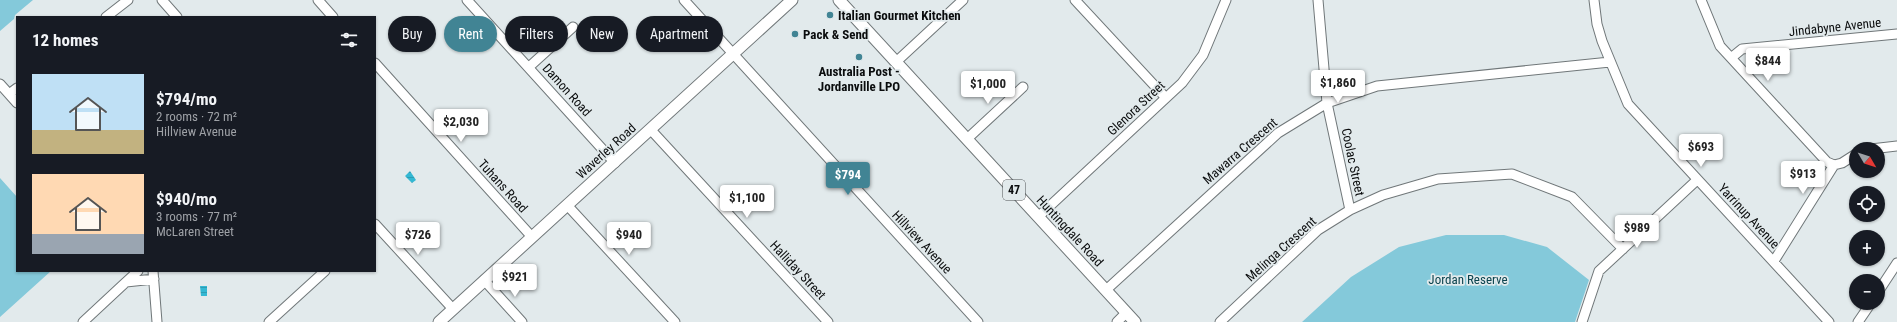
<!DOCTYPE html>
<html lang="en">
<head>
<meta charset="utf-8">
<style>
  :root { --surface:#171b24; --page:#242831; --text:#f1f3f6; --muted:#9ea1a6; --accent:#418494 }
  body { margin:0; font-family:"Roboto Condensed",sans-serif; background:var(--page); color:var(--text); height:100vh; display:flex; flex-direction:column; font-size:15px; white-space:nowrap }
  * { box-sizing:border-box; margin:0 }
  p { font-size:13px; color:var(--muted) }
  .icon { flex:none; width:22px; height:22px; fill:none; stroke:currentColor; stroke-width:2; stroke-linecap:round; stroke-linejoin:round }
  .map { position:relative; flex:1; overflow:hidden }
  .side { position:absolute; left:16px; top:16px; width:360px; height:256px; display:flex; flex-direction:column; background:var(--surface); border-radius:0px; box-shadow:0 1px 3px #0004 }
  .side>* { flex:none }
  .banner { position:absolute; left:388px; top:16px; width:380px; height:36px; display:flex; gap:8px }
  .needle { width:26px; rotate:129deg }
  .buttons { position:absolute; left:1849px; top:142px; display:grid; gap:8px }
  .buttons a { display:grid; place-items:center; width:36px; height:36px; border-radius:50%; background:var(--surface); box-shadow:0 1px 3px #0004; font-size:20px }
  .price { position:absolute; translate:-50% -34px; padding:0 9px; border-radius:4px; background:#fff; color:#222; font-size:13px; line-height:26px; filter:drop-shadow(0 1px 2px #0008) }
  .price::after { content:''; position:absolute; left:50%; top:24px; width:12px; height:9px; margin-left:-6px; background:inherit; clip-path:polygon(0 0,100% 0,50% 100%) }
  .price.on { background:var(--accent); color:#fff }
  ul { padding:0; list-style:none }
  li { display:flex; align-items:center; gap:12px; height:100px; padding:0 16px }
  li span { display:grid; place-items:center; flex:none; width:112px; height:80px; border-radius:0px; color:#555 }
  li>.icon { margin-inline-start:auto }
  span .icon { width:48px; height:48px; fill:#fffc; stroke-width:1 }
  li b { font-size:17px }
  h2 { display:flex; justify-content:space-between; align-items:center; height:48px; padding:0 16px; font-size:17px }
  .tag { padding:0 14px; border-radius:18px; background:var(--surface); box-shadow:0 1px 3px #0004; font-size:14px; line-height:36px }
  .tag.on { background:var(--accent); color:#fff }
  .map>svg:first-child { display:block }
  .green { fill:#84c9da }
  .water { fill:url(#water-rules) }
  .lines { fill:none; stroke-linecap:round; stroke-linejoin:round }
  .minor-casing { stroke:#707779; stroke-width:11 }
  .major-casing { stroke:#707779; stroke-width:13 }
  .minor { stroke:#fff; stroke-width:9 }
  .major { stroke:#fff; stroke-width:11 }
  .poi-dot { fill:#418494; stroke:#e2eaec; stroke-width:1.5 }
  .labels { text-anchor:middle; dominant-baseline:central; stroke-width:3.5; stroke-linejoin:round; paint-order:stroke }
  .shield { fill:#e2eaec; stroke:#4b4f50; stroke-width:1 }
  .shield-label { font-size:12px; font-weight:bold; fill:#0a0c0d }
  .poi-label { font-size:13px; font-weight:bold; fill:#0a0c0d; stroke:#e2eaec; text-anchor:start }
  .street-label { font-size:13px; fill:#0a0c0d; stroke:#e2eaec }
  .park-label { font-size:13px; fill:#0b444f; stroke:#e2eaec }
</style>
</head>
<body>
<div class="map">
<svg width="1897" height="322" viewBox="0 0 1897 322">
  <defs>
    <pattern id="water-rules" width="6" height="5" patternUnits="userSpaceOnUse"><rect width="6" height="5" fill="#34b8d3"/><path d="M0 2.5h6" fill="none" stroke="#2d9db4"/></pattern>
  </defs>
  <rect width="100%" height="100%" fill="#e2eaec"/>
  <!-- green -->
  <path class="green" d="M 0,0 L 33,0 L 15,15 L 14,19 L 0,31 Z
    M 0,178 L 17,197 L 17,271 L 51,271 L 0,317 Z
    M 1446,235 L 1504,235 L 1547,247 L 1589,280 L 1575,322 L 1302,322 L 1351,277 L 1399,247 Z"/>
  <!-- water -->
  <path class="water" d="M 410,171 L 416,180 L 412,183 L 405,176 Z
    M 200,286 L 207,286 L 207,296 L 201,296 Z"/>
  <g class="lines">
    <!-- minor casing -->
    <g class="minor-casing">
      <path id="minor" d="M 162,0 L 177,17
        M 318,0 L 333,17
        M 467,0 L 615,163
        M 684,0 L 978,322
        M 1075,0 L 1166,98
        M 1318,0 L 1327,103 L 1350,210
        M 1594,0 L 1597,24 L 1602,41 L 1628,104 L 1829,322
        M 1701,0 L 1720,46 L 1827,162 L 1834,165
        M 106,17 L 128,0
        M 1731,58 L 1742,49 L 1897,34
        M 896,62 L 963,0
        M 375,63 L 532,237
        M 529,67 L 573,27
        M 0,84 L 17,103
        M 9,94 L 17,88
        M 651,130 L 828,322
        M 967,139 L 1023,87
        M 1871,149 L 1897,146
        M 567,205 L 675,322
        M 1038,217 L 1182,83 L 1203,55 L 1226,0
        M 375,224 L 453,309
        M 1774,261 L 1834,165 L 1842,163 L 1856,154
        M 138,271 L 126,282 L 154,279
        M 153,271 L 157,322
        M 484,280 L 522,322
        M 1106,290 L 1278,133 L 1327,103 L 1377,86 L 1610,62
        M 1878,292 L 1897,263
        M 83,322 L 126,282
        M 269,322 L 325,271
        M 1117,322 L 1126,313
        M 1220,322 L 1318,230 L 1350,210 L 1383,195 L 1438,179 L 1512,174 L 1572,197 L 1623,249
        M 1582,322 L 1599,271 L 1697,180
        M 1858,322 L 1871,303"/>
    </g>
    <!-- major casing -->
    <g class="major-casing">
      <path id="major" d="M 839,0 L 1135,322
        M 439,322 L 792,0"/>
    </g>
    <!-- minor -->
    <use href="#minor" class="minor"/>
    <!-- major -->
    <use href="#major" class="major"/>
  </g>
  <!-- markers -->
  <g class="poi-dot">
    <circle cx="830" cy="15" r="4"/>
    <circle cx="795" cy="34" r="4"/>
    <circle cx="859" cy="57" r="4"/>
  </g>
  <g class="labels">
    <!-- shield labels -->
    <rect class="shield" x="1003" y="180" width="22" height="20" rx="3"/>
    <g class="shield-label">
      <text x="1014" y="190">47</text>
    </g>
    <!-- poi labels -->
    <g class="poi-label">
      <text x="838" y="15">Italian Gourmet Kitchen</text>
      <text x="803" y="34">Pack &amp; Send</text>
      <text x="859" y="71" text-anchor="middle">Australia Post -<tspan x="859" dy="15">Jordanville LPO</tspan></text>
    </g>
    <!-- street labels -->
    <g class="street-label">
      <text transform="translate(1835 27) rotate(-6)">Jindabyne Avenue</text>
      <text transform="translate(567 90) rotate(48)">Damon Road</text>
      <text transform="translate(1136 108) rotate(-43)">Glenora Street</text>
      <text transform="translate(606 151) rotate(-42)">Waverley Road</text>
      <text transform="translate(1240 151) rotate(-41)">Mawarra Crescent</text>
      <text transform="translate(1353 162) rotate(78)">Coolac Street</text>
      <text transform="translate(503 186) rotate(48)">Tuhans Road</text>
      <text transform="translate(1749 216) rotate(47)">Yarrinup Avenue</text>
      <text transform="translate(1070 231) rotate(47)">Huntingdale Road</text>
      <text transform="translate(922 242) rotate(47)">Hillview Avenue</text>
      <text transform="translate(1281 249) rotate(-42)">Melinga Crescent</text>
      <text transform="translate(798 270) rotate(47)">Halliday Street</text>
    </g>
    <!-- park labels -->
    <g class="park-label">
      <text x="1468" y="279">Jordan Reserve</text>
    </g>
  </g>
</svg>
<div class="buttons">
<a><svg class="needle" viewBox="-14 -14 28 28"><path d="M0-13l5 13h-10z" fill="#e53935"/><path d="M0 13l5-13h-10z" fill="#9ea1a6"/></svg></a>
<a><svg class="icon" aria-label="locate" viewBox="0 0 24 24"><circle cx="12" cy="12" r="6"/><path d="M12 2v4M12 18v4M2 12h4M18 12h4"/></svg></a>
<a>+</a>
<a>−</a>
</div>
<b class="price" style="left:1768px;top:82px">$844</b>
<b class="price" style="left:1338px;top:104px">$1,860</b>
<b class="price" style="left:988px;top:105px">$1,000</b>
<b class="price" style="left:461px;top:143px">$2,030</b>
<b class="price" style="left:1701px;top:168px">$693</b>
<b class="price" style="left:1803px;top:195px">$913</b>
<b class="price on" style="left:848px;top:196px">$794</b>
<b class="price" style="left:747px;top:219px">$1,100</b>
<b class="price" style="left:1637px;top:249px">$989</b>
<b class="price" style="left:418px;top:256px">$726</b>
<b class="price" style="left:629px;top:256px">$940</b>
<b class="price" style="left:515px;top:298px">$921</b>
<div class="banner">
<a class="tag">Buy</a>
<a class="tag on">Rent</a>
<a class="tag">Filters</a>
<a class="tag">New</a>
<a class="tag">Apartment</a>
</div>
<section class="side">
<h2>12 homes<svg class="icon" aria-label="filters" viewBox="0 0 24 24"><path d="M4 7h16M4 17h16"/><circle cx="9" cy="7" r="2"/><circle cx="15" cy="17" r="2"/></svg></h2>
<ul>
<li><span style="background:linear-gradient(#bfe0f5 70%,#c2b280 0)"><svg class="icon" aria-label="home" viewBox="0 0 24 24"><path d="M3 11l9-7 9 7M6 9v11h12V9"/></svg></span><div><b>$794/mo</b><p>2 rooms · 72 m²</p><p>Hillview Avenue</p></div></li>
<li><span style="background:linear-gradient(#ffd9b3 75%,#9aa5b1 0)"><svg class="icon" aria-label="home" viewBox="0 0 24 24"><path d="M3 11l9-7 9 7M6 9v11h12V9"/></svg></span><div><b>$940/mo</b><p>3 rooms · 77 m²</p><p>McLaren Street</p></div></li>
</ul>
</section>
</div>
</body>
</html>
